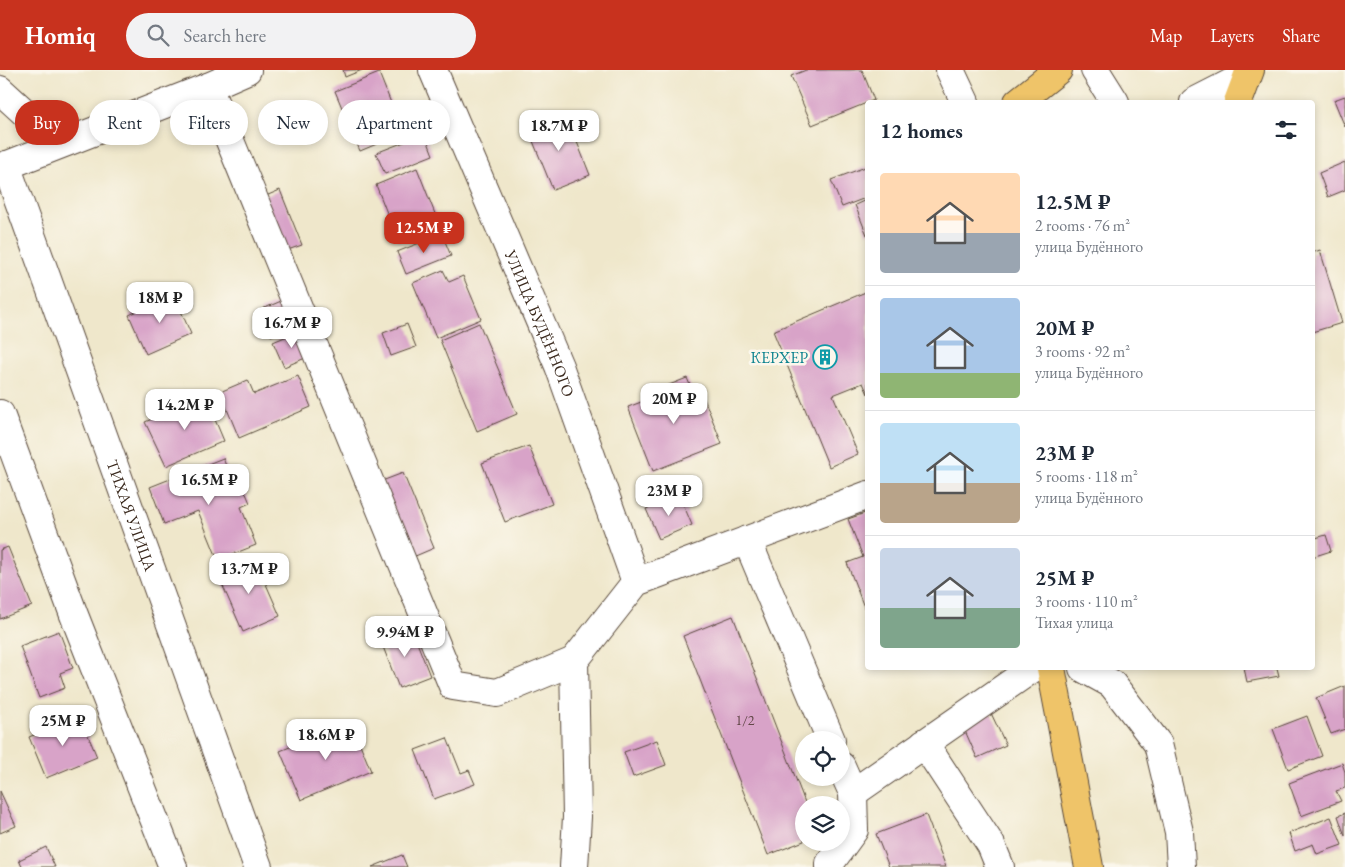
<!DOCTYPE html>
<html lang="en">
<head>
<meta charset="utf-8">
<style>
  :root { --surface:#fff; --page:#f2f2f3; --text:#1f2937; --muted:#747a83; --line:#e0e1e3; --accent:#c8321e }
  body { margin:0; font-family:"EB Garamond",serif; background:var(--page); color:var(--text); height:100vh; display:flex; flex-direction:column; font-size:19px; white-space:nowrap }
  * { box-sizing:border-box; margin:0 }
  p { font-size:16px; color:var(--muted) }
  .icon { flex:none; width:28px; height:28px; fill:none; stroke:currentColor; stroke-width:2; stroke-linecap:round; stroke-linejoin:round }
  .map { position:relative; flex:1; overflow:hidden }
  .side { position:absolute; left:865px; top:30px; width:450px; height:570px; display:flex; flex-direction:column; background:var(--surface); border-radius:5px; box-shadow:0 2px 8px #0003 }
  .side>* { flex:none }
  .guide { position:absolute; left:15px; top:30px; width:475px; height:45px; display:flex; gap:10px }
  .buttons { position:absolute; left:795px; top:661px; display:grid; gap:10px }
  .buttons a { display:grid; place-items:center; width:55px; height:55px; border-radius:50%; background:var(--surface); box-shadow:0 2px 8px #0003; font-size:25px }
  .price { position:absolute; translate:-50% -42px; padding:0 11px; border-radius:10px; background:#fff; color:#222; font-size:16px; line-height:32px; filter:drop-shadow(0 1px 2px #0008) }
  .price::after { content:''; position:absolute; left:50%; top:30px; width:15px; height:11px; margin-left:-8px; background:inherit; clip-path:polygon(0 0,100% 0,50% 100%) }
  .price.selected { background:var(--accent); color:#fff }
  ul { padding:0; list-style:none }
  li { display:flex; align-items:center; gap:15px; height:125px; padding:0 15px }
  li+li { border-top:1px solid var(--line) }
  li span { display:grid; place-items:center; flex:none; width:140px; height:100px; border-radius:5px; color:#555 }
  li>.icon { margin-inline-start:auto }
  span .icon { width:60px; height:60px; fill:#fffc; stroke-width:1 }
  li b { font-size:21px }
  h2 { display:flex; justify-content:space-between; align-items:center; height:60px; padding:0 15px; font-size:21px }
  .pill { padding:0 18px; border-radius:22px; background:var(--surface); box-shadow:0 2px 8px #0003; font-size:18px; line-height:45px }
  .pill.selected { background:var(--accent); color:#fff }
  header { display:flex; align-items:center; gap:30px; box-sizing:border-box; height:70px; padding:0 25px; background:var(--accent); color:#fff }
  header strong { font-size:24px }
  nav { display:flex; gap:28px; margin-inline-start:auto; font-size:18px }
  .search { width:350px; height:45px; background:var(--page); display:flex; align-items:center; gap:12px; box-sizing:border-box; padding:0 18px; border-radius:28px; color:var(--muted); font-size:19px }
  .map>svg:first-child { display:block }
  .building { fill:#d8a3c8 }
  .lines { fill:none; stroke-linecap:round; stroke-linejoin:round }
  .minor-casing { stroke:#564638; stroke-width:30 }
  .major-casing { stroke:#564638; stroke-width:30 }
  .minor { stroke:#fff; stroke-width:28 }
  .major { stroke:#efc469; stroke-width:28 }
  .labels { text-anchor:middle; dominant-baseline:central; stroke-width:5; stroke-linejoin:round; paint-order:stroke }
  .number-label { font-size:14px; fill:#624848 }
  .street-label { font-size:16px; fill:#3b2a1e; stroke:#fbf7ec }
  .culture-label { font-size:16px; fill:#0d838f; stroke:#fbf7ec; text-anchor:end }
</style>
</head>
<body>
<header>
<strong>Homiq</strong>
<div class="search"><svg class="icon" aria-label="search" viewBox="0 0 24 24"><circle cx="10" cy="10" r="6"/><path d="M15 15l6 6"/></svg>Search here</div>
<nav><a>Map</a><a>Layers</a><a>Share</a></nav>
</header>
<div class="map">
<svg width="1345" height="797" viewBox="0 0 1345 797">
  <rect width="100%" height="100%" fill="#fbf7ec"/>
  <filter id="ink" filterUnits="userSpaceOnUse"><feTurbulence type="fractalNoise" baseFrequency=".02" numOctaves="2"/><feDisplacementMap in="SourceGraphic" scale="10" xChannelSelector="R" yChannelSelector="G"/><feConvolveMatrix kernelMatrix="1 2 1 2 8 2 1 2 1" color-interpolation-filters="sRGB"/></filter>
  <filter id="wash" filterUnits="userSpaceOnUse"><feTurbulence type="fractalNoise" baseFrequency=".0096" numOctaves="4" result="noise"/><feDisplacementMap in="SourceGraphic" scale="20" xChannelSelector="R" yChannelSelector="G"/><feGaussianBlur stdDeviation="1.12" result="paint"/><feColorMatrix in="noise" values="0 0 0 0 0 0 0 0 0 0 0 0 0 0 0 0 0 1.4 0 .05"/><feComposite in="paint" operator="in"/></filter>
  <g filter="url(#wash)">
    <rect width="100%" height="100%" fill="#efe7cb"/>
    <g id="blocks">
      <!-- building -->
      <path class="building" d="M 343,0 L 362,0 L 345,7 Z
        M 806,0 L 862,0 L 874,30 L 812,55 L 791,6 Z
        M 379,3 L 403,63 L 360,81 L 335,21 Z
        M 1345,26 L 1345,57 L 1334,30 Z
        M 303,34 L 316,62 L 304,67 L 291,39 Z
        M 566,44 L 590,105 L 553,120 L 528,59 Z
        M 425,64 L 433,85 L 385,104 L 376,83 Z
        M 1345,92 L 1345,120 L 1328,127 L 1319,103 Z
        M 868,96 L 868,127 L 842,137 L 831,110 Z
        M 417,98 L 439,154 L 398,171 L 376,115 Z
        M 280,120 L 302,175 L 282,182 L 261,128 Z
        M 868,129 L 868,165 L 867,165 L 855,135 Z
        M 442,164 L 451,186 L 406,204 L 397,182 Z
        M 1320,180 L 1342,253 L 1312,262 L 1312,183 Z
        M 443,200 L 449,212 L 463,206 L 481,249 L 436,268 L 413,213 Z
        M 868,221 L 868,324 L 863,313 L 833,325 L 858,384 L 829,397 L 773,261 Z
        M 174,225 L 191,264 L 146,284 L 129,245 Z
        M 286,229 L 297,254 L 271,266 L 260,240 Z
        M 479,253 L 517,344 L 477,361 L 440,270 Z
        M 407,254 L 416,277 L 391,286 L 383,263 Z
        M 299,261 L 310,286 L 284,297 L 273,272 Z
        M 298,306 L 311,337 L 239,368 L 220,322 L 248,310 L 254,324 Z
        M 687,308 L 696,329 L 703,326 L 722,374 L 653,401 L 628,337 L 649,329 L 646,324 Z
        M 205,326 L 224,371 L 166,396 L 145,352 Z
        M 529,376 L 552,434 L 505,452 L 482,393 Z
        M 223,388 L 234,417 L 242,414 L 250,433 L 241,437 L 256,475 L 218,490 L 198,441 L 164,454 L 150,417 Z
        M 403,403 L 434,478 L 413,487 L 382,411 Z
        M 679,424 L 692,455 L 659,469 L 646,439 Z
        M 868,442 L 868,545 L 867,545 L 847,493 L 863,487 L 848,449 Z
        M 1326,465 L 1331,481 L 1312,487 L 1312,469 Z
        M 8,477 L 32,536 L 0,549 L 0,480 Z
        M 255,489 L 280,546 L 243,562 L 218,505 Z
        M 733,546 L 806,735 L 804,735 L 804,771 L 768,785 L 683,566 Z
        M 411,557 L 430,606 L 399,618 L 380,569 Z
        M 59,561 L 73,598 L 60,603 L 65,618 L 39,628 L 20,576 Z
        M 1244,598 L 1277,598 L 1279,606 L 1247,612 Z
        M 1345,616 L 1345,659 L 1331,664 L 1316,628 Z
        M 990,641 L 1006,675 L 977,688 L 962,654 Z
        M 80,646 L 97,687 L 46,708 L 29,667 Z
        M 1307,646 L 1322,686 L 1288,699 L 1273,659 Z
        M 351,652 L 371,701 L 301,730 L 280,681 Z
        M 447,668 L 461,703 L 469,700 L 475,714 L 434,729 L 415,680 Z
        M 657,670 L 666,695 L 633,707 L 624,682 Z
        M 1342,693 L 1345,702 L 1345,718 L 1336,721 L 1341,731 L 1301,746 L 1289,713 Z
        M 0,721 L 16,756 L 0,763 Z
        M 1345,743 L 1345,766 L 1338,746 Z
        M 926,745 L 946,797 L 889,797 L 876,764 Z
        M 1331,747 L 1342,775 L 1317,784 L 1313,774 L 1295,781 L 1289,763 Z
        M 46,777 L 55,797 L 22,797 L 19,790 Z
        M 402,785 L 407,797 L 372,797 Z"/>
    </g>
  </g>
  <g filter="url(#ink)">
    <use href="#blocks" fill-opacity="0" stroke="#564638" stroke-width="1"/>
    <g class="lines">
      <!-- minor casing -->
      <g class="minor-casing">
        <g id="minor">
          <path id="s1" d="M 433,0 L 559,296 L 636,512"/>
          <path d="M 950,0 L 965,32"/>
          <path d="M 1095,0 L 1115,32"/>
          <path d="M 208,17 L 453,616 L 497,623 L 574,591"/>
          <path d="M 0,20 L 59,74"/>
          <path d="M 1194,32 L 1247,5"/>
          <path id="s2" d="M 6,95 L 258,797"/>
          <path d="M 0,98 L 208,17 L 247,0"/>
          <path d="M 0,344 L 74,545 L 173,797"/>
          <path d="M 747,470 L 831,670"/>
          <path d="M 1083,598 L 1112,614 L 1158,674 L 1179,762 L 1181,797"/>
          <path d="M 924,673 L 991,775 L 1000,797"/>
          <path d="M 853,723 L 1033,598"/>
          <path d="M 574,797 L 577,747 L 574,591 L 636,512 L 868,425"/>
          <path d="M 830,797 L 830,793 L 854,760 L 853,723 L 841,696"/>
        </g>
      </g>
      <!-- major casing -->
      <g class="major-casing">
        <path id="major" d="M 1018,32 L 1058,0
          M 1238,32 L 1250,0
          M 1051,598 L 1089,797"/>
      </g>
      <!-- minor -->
      <use href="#minor" class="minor"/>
      <!-- major -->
      <use href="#major" class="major"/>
    </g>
  </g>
  <!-- icons -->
  <defs>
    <g id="building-ring" transform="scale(1.25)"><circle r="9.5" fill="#fbf7ec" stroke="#0f9aa8" stroke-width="1.5"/><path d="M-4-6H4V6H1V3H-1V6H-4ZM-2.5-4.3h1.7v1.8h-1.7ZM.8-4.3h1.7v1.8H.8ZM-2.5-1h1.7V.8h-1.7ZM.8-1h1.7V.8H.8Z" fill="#0f9aa8"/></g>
  </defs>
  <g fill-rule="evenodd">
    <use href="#building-ring" x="825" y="287"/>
  </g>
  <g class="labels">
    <!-- number labels -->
    <g class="number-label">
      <text x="745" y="650">1/2</text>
    </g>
    <!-- street labels -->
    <g class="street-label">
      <text stroke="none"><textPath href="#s1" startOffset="275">УЛИЦА БУДЁННОГО</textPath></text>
      <text stroke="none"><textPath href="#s2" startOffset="372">ТИХАЯ УЛИЦА</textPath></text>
    </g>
    <!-- culture labels -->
    <g class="culture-label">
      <text x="808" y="287">КЕРХЕР</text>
    </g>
  </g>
</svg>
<div class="buttons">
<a><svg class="icon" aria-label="locate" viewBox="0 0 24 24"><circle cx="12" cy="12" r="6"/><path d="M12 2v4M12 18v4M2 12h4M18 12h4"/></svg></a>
<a><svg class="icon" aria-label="layers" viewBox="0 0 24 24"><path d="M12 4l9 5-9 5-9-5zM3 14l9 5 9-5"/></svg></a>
</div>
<b class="price" style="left:559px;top:82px">18.7M ₽</b>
<b class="price selected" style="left:424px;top:184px">12.5M ₽</b>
<b class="price" style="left:160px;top:254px">18M ₽</b>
<b class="price" style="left:292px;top:279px">16.7M ₽</b>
<b class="price" style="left:674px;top:355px">20M ₽</b>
<b class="price" style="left:185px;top:361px">14.2M ₽</b>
<b class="price" style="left:209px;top:436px">16.5M ₽</b>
<b class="price" style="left:669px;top:447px">23M ₽</b>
<b class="price" style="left:249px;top:525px">13.7M ₽</b>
<b class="price" style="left:405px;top:588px">9.94M ₽</b>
<b class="price" style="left:63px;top:677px">25M ₽</b>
<b class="price" style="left:326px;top:691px">18.6M ₽</b>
<div class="guide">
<a class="pill selected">Buy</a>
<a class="pill">Rent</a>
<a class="pill">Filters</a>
<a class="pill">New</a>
<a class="pill">Apartment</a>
</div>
<section class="side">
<h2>12 homes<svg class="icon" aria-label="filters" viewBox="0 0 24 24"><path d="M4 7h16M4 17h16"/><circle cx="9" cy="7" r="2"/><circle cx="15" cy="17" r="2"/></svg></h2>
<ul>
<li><span style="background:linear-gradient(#ffd9b3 60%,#9aa5b1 0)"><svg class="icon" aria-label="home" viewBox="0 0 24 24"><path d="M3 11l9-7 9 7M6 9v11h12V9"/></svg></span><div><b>12.5M ₽</b><p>2 rooms · 76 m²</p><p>улица Будённого</p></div></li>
<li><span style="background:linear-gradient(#a9c7e8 75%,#8fb573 0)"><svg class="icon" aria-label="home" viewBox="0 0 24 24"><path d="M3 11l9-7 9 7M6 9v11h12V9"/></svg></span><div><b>20M ₽</b><p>3 rooms · 92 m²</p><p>улица Будённого</p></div></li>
<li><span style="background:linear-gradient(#bfe0f5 60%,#b9a48a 0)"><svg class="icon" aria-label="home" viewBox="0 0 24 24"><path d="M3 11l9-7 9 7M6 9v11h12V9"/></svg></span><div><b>23M ₽</b><p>5 rooms · 118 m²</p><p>улица Будённого</p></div></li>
<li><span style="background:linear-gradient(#c9d6e8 60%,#7fa58c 0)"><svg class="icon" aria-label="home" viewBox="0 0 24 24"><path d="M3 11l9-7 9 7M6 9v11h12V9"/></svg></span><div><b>25M ₽</b><p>3 rooms · 110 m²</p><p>Тихая улица</p></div></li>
</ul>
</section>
</div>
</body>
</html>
